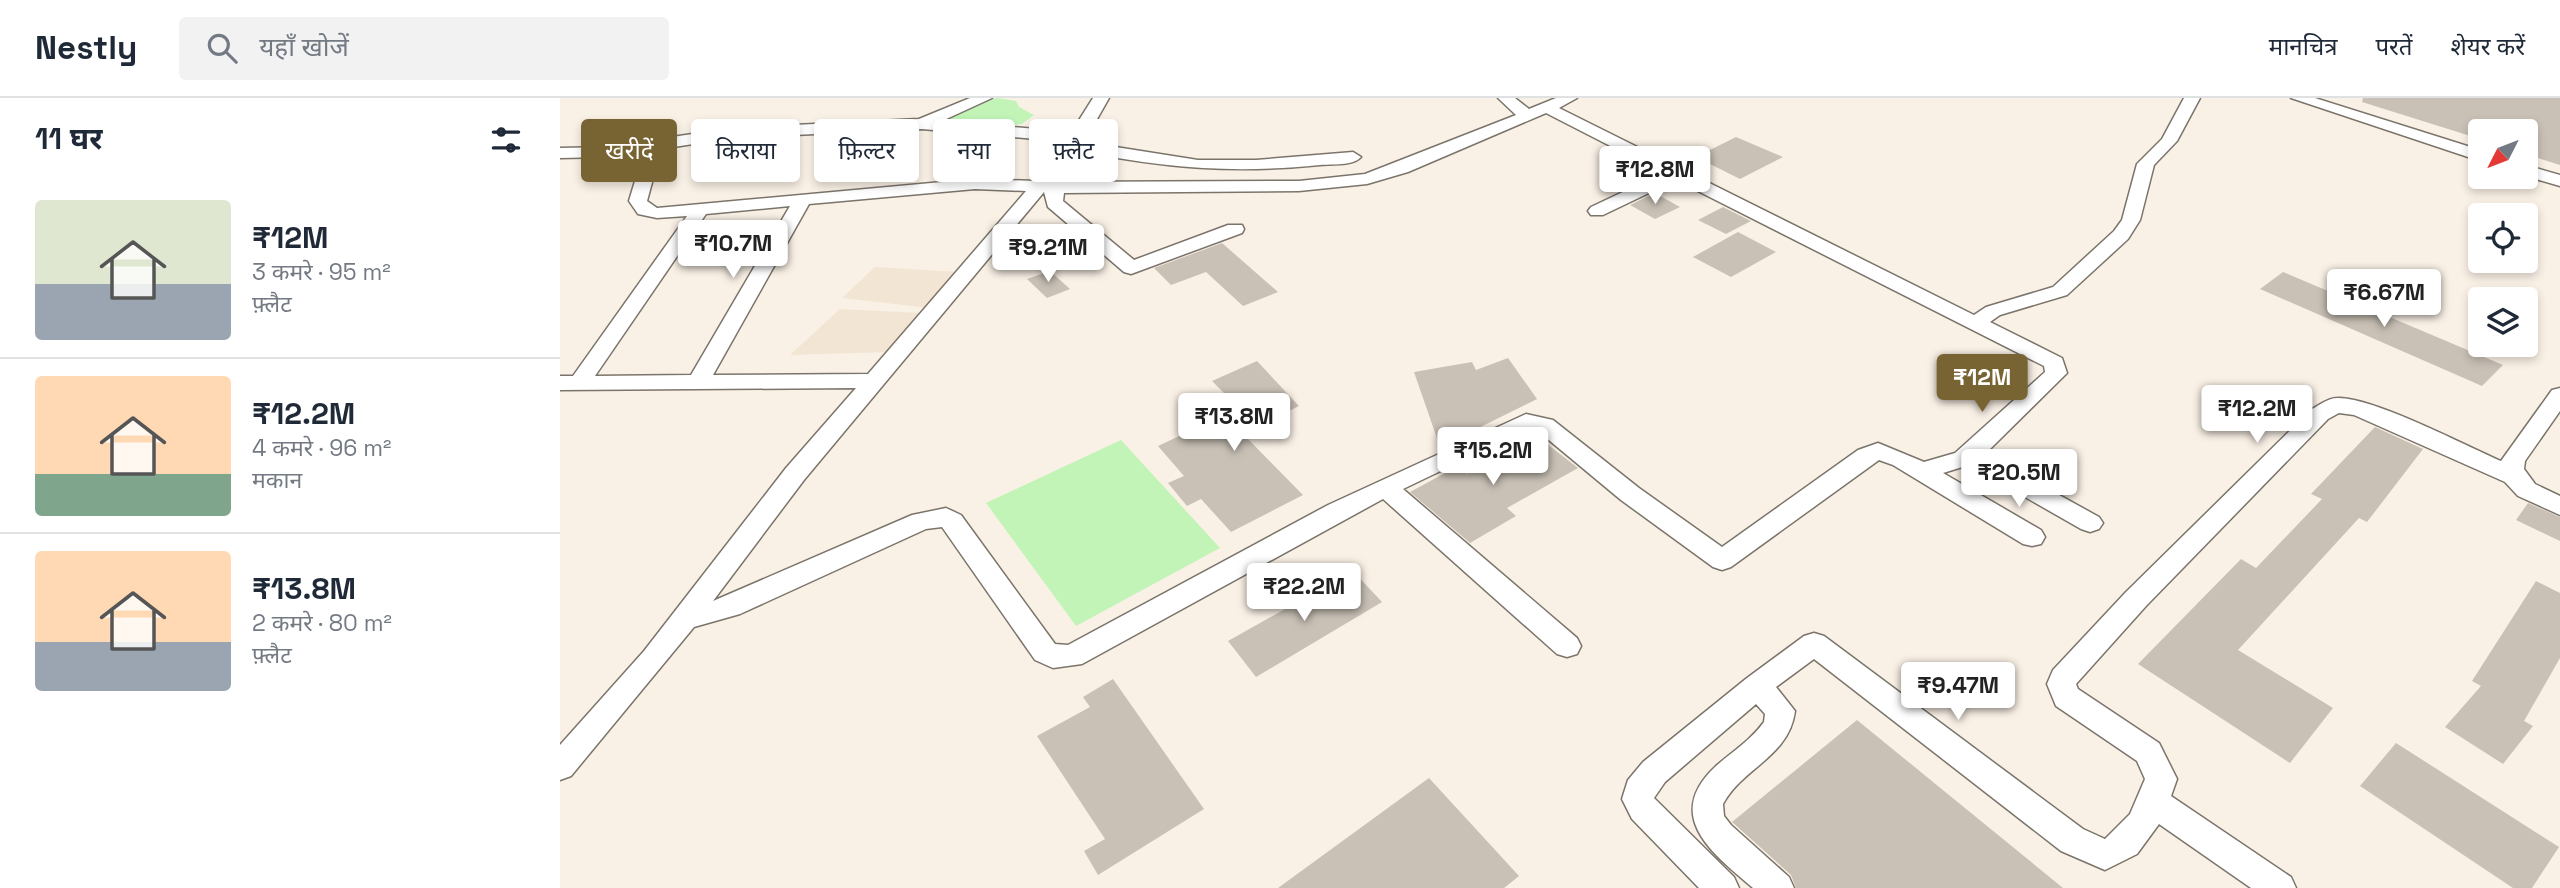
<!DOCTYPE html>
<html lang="hi">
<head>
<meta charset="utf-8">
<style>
  :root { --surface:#fff; --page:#f2f2f3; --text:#1f2937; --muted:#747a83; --line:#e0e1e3; --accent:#786433 }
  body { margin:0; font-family:"Space Grotesk","Noto Sans Devanagari",sans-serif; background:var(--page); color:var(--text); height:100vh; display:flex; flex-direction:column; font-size:26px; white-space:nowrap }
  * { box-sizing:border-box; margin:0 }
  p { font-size:23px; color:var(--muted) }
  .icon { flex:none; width:38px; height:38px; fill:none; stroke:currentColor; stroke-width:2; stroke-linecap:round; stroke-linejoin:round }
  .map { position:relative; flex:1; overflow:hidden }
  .details { display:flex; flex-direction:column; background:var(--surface); width:560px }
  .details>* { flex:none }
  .banner { position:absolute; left:21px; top:21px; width:665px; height:63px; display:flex; gap:14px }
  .needle { width:46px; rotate:228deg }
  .buttons { position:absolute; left:1908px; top:21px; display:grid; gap:14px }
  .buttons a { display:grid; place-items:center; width:70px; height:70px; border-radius:7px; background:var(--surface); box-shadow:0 4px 10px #0003; font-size:35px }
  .price { position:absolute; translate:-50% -60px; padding:0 16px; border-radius:7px; background:#fff; color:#222; font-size:23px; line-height:46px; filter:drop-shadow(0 2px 4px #0008) }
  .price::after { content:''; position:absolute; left:50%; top:42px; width:21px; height:16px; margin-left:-10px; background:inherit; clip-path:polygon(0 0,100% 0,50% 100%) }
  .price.on { background:var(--accent); color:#fff }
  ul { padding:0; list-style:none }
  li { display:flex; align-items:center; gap:21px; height:175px; padding:0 35px }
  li+li { border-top:2px solid var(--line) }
  li span { display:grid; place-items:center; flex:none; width:196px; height:140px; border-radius:7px; color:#555 }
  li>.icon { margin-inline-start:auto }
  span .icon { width:84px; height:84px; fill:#fffc; stroke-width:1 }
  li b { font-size:30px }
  h2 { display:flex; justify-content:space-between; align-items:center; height:84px; padding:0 35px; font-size:30px }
  .chip { padding:0 24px; border-radius:7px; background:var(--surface); box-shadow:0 4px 10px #0003; font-size:24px; line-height:63px }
  .chip.on { background:var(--accent); color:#fff }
  header { display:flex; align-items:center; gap:42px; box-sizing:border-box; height:98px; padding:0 35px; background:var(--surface); border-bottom:2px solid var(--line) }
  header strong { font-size:33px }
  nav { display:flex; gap:38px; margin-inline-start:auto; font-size:24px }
  .search { width:490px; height:63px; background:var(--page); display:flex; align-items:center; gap:18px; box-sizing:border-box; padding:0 24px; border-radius:7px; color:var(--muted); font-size:26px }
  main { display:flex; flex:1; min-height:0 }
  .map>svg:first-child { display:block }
  .built { fill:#f2e5d3 }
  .green { fill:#c1f4b6 }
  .building { fill:#c9c1b6 }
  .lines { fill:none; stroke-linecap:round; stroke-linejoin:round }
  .minor-casing { stroke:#7b746a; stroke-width:3 }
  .minor { fill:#fff; fill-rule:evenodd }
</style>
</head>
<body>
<header>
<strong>Nestly</strong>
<div class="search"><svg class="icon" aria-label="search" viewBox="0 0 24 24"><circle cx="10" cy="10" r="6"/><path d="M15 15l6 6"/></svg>यहाँ खोजें</div>
<nav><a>मानचित्र</a><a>परतें</a><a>शेयर करें</a></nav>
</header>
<main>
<section class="details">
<h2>11 घर<svg class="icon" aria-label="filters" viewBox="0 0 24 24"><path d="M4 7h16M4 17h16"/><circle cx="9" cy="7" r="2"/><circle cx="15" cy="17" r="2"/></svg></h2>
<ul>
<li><span style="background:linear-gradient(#dfe7d0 60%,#9aa5b1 0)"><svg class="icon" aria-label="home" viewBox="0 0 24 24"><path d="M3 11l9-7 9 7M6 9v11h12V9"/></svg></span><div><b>₹12M</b><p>3 कमरे · 95 m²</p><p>फ़्लैट</p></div></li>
<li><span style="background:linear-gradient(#ffd9b3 70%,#7fa58c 0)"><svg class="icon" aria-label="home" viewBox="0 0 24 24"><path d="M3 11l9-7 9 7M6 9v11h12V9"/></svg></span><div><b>₹12.2M</b><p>4 कमरे · 96 m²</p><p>मकान</p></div></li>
<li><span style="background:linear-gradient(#ffd9b3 65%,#9aa5b1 0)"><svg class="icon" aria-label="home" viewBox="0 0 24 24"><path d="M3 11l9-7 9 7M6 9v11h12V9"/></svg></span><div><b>₹13.8M</b><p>2 कमरे · 80 m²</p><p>फ़्लैट</p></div></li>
</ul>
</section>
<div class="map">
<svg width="2000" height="790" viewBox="0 0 2000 790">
  <rect width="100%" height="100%" fill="#faf1e6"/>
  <!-- built -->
  <path class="built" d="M 315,169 L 399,174 L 370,210 L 282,200 Z
    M 280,211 L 361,215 L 330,254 L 230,257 Z"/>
  <!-- green -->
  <path class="green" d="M 437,0 L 456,3 L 459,9 L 474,17 L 462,26 L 386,37 L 380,29 L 369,26 L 396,13 Z
    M 561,342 L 660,450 L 516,528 L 426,405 Z"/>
  <!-- building -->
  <path class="building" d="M 1803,0 L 2000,0 L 2000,67 L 1965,56 L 1965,33 L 1920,33 L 1920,41 L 1802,4 Z
    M 1176,39 L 1223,59 L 1180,81 L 1136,59 Z
    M 1095,95 L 1120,109 L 1095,121 L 1070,107 Z
    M 1163,109 L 1191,123 L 1166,136 L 1138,122 Z
    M 1178,134 L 1216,154 L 1171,179 L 1133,159 Z
    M 662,145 L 718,194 L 683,208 L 646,174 L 611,187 L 594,170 Z
    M 490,173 L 510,191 L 487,200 L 467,181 Z
    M 1723,174 L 1943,267 L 1922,288 L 1700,191 Z
    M 948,260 L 977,301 L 880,349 L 854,274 L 912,264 L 916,272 Z
    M 697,263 L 739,308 L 683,336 L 743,397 L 671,434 L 641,401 L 627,408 L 608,385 L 624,378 L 598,348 L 679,310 L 652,283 Z
    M 1815,329 L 1863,351 L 1807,424 L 1799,420 L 1678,552 L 1773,610 L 1730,665 L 1578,566 L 1681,461 L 1696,470 L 1762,401 L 1751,396 Z
    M 973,335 L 1018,370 L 947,410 L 956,418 L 910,445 L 850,394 L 898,368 L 907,376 Z
    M 1968,405 L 2000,419 L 2000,443 L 1956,422 Z
    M 793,473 L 822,504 L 696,579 L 668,543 Z
    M 1976,483 L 2000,495 L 2000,560 L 1964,623 L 1973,628 L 1943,666 L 1885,629 L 1921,588 L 1912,583 Z
    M 553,581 L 644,711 L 538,777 L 524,753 L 545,741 L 477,638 L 530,609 L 523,599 Z
    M 1297,622 L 1503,790 L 1236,790 L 1231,777 L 1172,724 Z
    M 1836,645 L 1999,749 L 1972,790 L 1953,790 L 1800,688 Z
    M 869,680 L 959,778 L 944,790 L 718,790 Z"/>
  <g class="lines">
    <!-- minor casing -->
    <g class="minor-casing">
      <path id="minor" d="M 410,0 L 432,0 L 382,23 L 488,32 L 509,38 L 533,0 L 549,0 L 524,44 L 638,62 L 696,62 L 793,54 L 801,59 C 793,68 772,66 760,67 C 672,76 606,70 519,53 L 493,84 L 739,83 L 805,76 L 956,17 L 938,0 L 955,0 L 969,11 L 996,0 L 1017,0 L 999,10 L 1414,217 L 1426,209 L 1493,189 L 1554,133 L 1562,122 L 1577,66 L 1602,41 L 1624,0 L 1640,0 L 1617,43 L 1594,67 L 1580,122 L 1568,141 L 1507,197 L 1440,217 L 1430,224 L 1502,260 L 1507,275 L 1425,356 L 1539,419 L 1543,425 L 1539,431 L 1530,434 L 1521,431 L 1409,367 L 1383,375 L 1481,432 L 1485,439 L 1481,446 L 1472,448 L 1463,446 L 1333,367 L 1319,362 L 1171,469 L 1162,472 L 1153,469 L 1061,402 L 978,333 L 968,331 L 843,391 L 1017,540 L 1021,548 L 1017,556 L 1007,559 L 997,556 L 823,401 L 522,566 L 493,570 L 475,562 L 382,429 L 366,431 L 180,516 L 134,529 L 11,678 L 0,682 L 0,647 L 84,553 L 226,370 L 296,290 L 0,292 L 0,278 L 13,278 L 127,118 L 97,120 L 78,116 L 69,103 L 84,53 L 46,59 L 0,60 L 0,50 L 46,49 L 172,30 L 359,21 ZM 986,15 L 1103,75 L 1031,109 L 1028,113 L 1031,117 L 1043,117 L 1116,82 L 1484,268 L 1485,274 L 1395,355 L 1364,364 L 1318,345 L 1298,352 L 1162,449 L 1079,390 L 993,322 L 966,316 L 768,407 L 508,547 L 495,546 L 401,417 L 386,410 L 352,417 L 153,503 L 244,382 L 484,94 L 488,109 L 564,174 L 571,176 L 682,135 L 684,131 L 682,127 L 668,127 L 574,162 L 503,103 L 504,95 L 739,93 L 807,86 L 848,74 ZM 362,31 L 487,42 L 506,47 L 475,83 L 415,81 L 97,110 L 87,103 L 101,51 L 172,40 ZM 415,91 L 466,93 L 308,276 L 153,277 L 249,106 ZM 230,108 L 131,277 L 35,278 L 146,116 Z
        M 1731,0 L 1755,0 L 1920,52 L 1920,63 Z
        M 1965,67 L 2000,77 L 2000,88 L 1965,78 Z
        M 2000,290 L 2000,313 L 1965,363 L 1964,371 L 1975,386 L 2000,398 L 2000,417 L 1958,398 L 1945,384 L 1794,317 L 1779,315 L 1768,321 L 1586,508 L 1516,586 L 1518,591 L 1599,645 L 1617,681 L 1611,698 L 1731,779 L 1736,790 L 1691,790 L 1599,726 L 1577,756 L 1545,772 L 1501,753 L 1254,561 L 1216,589 L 1235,613 C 1229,659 1183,669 1163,706 L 1164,718 L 1171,727 L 1229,779 L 1234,790 L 1193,790 C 1153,756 1102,718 1156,668 C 1172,654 1191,642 1204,624 L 1205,616 L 1196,606 L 1105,684 L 1094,700 L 1174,779 L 1179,790 L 1139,790 L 1072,721 L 1062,701 L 1068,682 L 1083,664 L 1187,580 L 1244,538 L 1254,535 L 1264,538 L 1523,731 L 1545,741 L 1570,716 L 1585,681 L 1577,663 L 1496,608 L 1487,586 L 1493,572 L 1566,494 L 1752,311 C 1760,307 1768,300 1777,300 C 1813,299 1904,347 1941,363 L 1992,292 Z"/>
    </g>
    <!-- minor -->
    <use href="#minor" class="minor"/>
  </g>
</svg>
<div class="buttons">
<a><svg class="needle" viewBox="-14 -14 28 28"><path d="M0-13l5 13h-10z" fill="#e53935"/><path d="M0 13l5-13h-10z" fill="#747a83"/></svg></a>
<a><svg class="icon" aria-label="locate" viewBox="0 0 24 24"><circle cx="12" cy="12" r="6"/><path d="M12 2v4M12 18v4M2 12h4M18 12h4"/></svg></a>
<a><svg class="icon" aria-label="layers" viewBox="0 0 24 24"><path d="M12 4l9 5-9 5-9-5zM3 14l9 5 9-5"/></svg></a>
</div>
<b class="price" style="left:1095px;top:108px">₹12.8M</b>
<b class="price" style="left:173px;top:182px">₹10.7M</b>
<b class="price" style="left:488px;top:186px">₹9.21M</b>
<b class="price" style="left:1824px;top:231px">₹6.67M</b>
<b class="price on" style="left:1422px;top:316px">₹12M</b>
<b class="price" style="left:1697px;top:347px">₹12.2M</b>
<b class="price" style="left:674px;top:355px">₹13.8M</b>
<b class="price" style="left:933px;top:389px">₹15.2M</b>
<b class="price" style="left:1459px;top:411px">₹20.5M</b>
<b class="price" style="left:744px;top:525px">₹22.2M</b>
<b class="price" style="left:1398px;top:624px">₹9.47M</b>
<div class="banner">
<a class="chip on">खरीदें</a>
<a class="chip">किराया</a>
<a class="chip">फ़िल्टर</a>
<a class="chip">नया</a>
<a class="chip">फ़्लैट</a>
</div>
</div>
</main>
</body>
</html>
